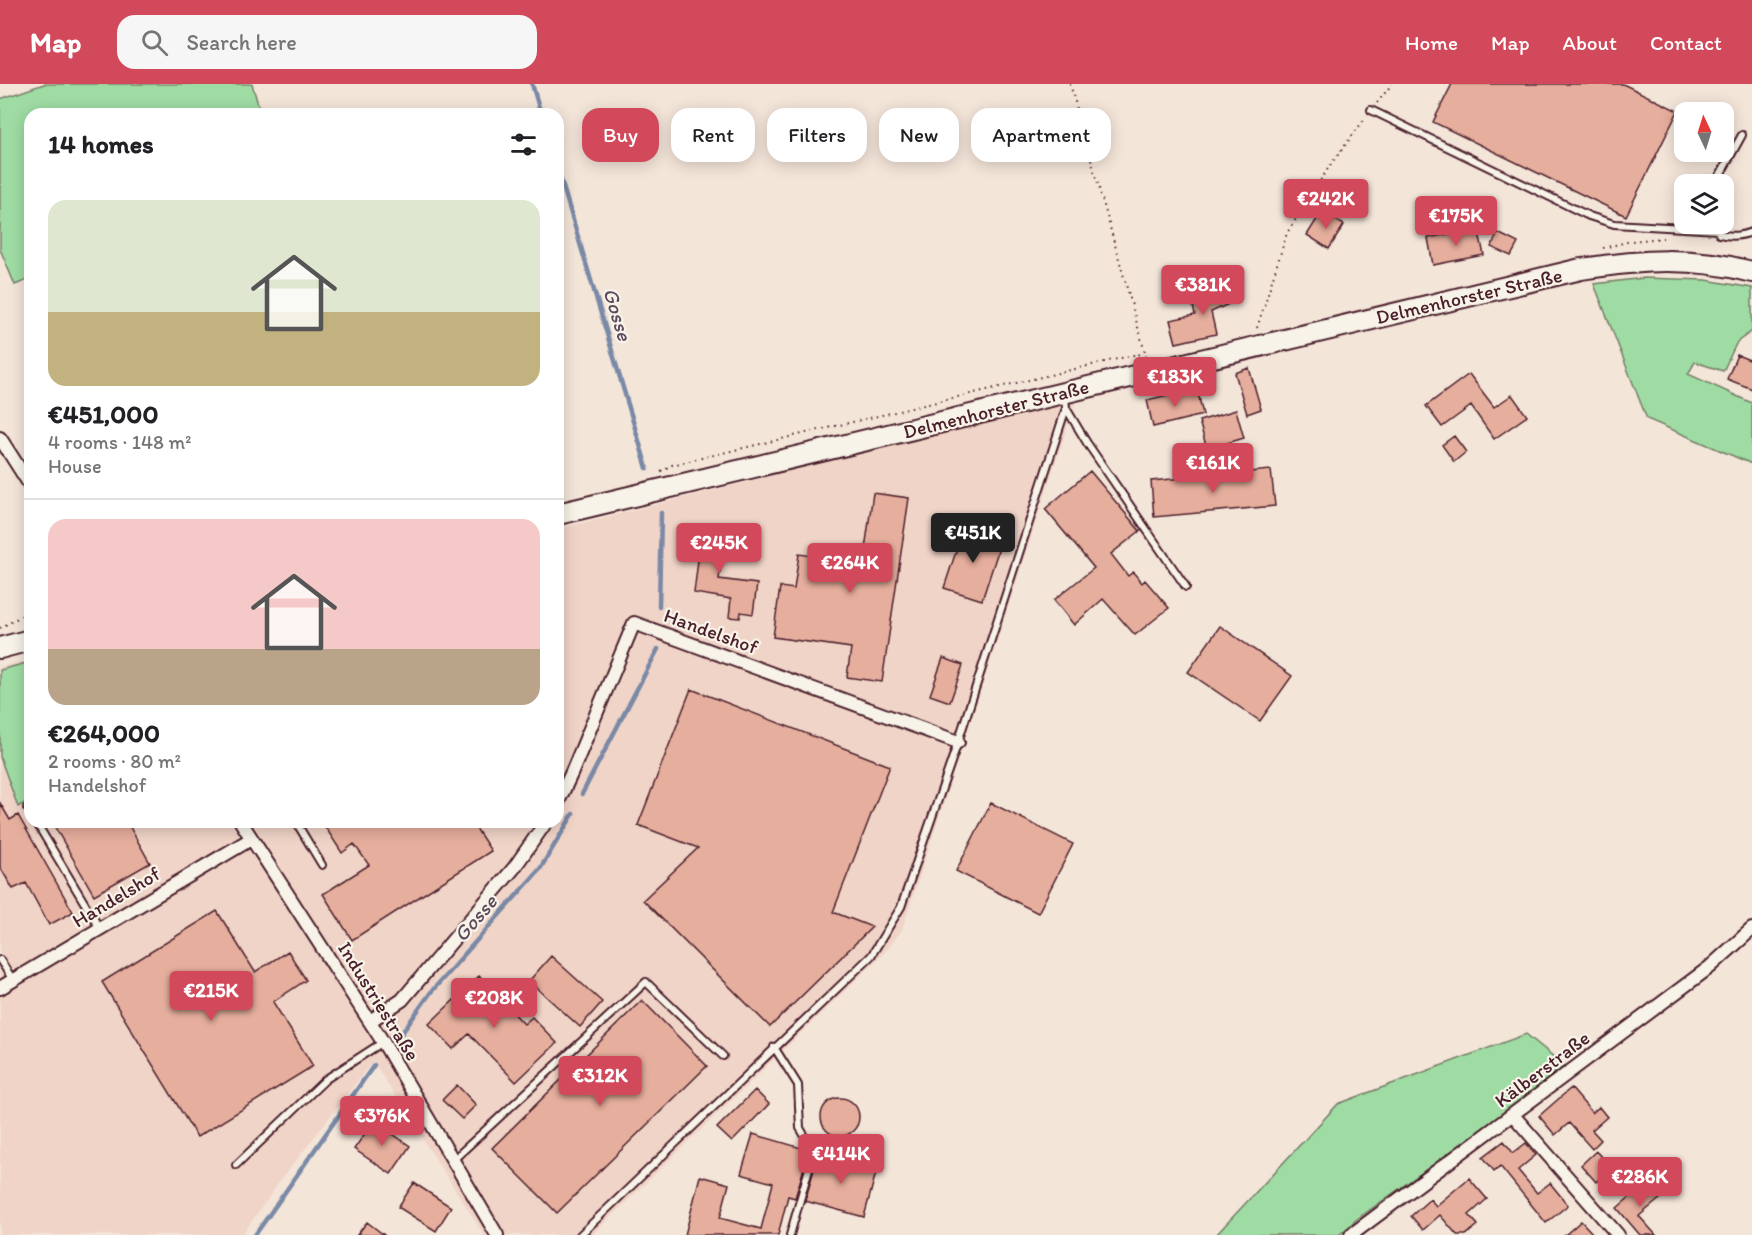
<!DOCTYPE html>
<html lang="en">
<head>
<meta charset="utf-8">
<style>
  :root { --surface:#fff; --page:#f6f6f6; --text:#202124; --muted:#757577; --line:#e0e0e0; --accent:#d1495b }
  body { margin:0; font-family:Itim,sans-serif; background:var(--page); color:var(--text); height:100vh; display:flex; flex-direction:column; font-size:22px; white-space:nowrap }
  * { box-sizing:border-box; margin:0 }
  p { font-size:20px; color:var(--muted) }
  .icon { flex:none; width:33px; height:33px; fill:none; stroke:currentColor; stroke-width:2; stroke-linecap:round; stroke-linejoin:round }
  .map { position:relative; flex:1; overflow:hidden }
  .details { position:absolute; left:24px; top:24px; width:540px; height:720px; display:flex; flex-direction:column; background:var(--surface); border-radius:18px; box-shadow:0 3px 15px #0003 }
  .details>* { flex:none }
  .banner { position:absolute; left:582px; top:24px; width:570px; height:54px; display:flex; gap:12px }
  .needle { width:39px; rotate:356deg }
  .tools { position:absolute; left:1674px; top:18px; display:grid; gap:12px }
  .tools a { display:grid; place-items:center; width:60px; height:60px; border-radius:12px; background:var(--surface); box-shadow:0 3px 15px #0003; font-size:30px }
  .price { position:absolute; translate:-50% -51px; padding:0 14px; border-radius:6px; background:var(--accent); color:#fff; font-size:20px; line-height:39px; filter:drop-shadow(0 2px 3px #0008) }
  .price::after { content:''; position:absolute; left:50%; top:36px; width:18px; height:14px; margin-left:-9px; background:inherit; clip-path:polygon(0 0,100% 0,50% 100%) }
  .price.selected { background:#222; color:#fff }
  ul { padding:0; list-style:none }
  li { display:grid; align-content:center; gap:12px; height:318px; padding:0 24px }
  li+li { border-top:2px solid var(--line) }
  li span { display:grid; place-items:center; height:186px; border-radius:18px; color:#555 }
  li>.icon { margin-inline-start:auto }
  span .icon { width:108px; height:108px; fill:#fffc; stroke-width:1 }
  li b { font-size:26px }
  h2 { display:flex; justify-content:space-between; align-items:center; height:72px; padding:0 24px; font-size:26px }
  .tag { padding:0 21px; border-radius:18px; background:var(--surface); box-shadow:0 3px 15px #0003; font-size:21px; line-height:54px }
  .tag.selected { background:var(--accent); color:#fff }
  header { display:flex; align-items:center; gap:36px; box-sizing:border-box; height:84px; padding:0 30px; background:var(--accent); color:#fff }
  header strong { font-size:28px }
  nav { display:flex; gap:33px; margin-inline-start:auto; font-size:21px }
  .search { width:420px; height:54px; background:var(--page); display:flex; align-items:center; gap:15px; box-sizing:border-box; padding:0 21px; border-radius:18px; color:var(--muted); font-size:22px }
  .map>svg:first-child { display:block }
  .built { fill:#f0d4c7 }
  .green { fill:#9fdca3; stroke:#747e67; stroke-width:1.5 }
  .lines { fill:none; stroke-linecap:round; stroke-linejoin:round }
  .stream { stroke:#7a89a6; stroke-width:4.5 }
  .building { fill:#e6ae9d; stroke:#4a1f2b; stroke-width:1.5 }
  .service-casing { stroke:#4a1f2b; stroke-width:10 }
  .minor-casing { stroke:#4a1f2b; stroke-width:16 }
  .primary-casing { stroke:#4a1f2b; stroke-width:24 }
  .path { stroke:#4a1f2b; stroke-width:2; stroke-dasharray:1.5 4.5; stroke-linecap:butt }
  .service { stroke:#f7f3e8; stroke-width:6 }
  .minor { stroke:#f7f3e8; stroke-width:12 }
  .primary { stroke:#f7f3e8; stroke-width:20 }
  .labels { text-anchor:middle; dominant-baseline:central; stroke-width:4.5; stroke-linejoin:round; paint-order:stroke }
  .street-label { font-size:20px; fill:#4a1f2b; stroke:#f7f3e8 }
  .water-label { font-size:21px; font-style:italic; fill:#5e4b5e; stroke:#f7f3e8 }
</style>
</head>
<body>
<header>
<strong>Map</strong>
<div class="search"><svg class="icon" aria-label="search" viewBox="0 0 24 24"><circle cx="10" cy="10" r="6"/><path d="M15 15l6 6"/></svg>Search here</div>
<nav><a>Home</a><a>Map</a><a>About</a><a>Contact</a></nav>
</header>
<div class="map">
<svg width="1752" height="1151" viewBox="0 0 1752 1151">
  <rect width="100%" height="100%" fill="#f4e5d9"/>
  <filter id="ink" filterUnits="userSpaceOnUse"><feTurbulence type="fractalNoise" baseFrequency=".0167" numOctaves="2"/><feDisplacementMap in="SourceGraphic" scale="12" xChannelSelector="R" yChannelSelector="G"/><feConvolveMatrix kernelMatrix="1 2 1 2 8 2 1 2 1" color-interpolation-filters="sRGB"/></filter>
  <g filter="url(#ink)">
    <!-- built -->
    <path class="built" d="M 1076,316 L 902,846 L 887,866 L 592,1151 L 484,1151 L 373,977 L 278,1100 L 242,1151 L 0,1151 L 0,583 L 30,576 L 30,738 L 558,738 L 558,445 Z"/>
    <!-- green -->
    <path class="green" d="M 44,0 L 252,0 L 261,30 L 30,30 L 30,195 L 15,201 L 0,165 L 0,15 Z
      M 1644,194 L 1706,196 L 1752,204 L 1752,247 L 1737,258 L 1723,287 L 1695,278 L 1688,290 L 1752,319 L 1752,380 L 1647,335 L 1594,200 Z
      M 30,578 L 30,716 L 18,723 L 0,673 L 0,586 Z
      M 1526,950 L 1565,982 L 1476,1050 L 1357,1135 L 1339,1151 L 1216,1151 L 1338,1020 Z"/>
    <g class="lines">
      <!-- stream -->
      <path class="stream" d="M 532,0 L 541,30
        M 558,86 L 647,384
        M 659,522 L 661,429
        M 582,710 L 658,565
        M 397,956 L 431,908 L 540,785 L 573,730
        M 255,1151 L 374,981"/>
    </g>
    <!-- building -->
    <path class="building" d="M 1452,0 L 1623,0 L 1678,27 L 1626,132 L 1433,38 Z
      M 1420,116 L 1454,132 L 1449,143 L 1415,127 Z
      M 1322,127 L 1344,141 L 1329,165 L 1307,151 Z
      M 1478,144 L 1484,171 L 1433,181 L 1428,154 Z
      M 1498,149 L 1518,159 L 1511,172 L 1491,163 Z
      M 1229,197 L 1238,216 L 1211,228 L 1216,250 L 1176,259 L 1170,236 L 1195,231 L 1193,222 L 1218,217 L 1213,204 Z
      M 1737,271 L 1752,277 L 1752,305 L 1727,295 Z
      M 1249,284 L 1261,325 L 1247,330 L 1235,289 Z
      M 1469,290 L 1494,323 L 1512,311 L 1527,332 L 1494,355 L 1471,322 L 1442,343 L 1426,322 Z
      M 1197,304 L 1203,331 L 1153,343 L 1147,316 Z
      M 1236,326 L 1244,354 L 1207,365 L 1199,337 Z
      M 1454,352 L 1466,368 L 1454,378 L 1442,361 Z
      M 1271,386 L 1275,422 L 1154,433 L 1151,397 Z
      M 1090,387 L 1140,447 L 1111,470 L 1128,492 L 1133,488 L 1142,499 L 1145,496 L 1169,524 L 1135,551 L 1103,515 L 1074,541 L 1054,516 L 1094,484 L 1045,425 Z
      M 873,409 L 909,414 L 882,598 L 847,593 L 851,564 L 773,553 L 780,503 L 794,505 L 799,470 L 863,479 Z
      M 688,443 L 701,445 L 701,448 L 725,452 L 719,495 L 757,500 L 753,530 L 741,528 L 740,534 L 729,533 L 731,515 L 694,509 L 699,468 L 695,467 L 696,463 L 686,462 Z
      M 964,443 L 1002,455 L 982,516 L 944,504 Z
      M 1220,542 L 1292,592 L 1260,637 L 1188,588 Z
      M 943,574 L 963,581 L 950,618 L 930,611 Z
      M 691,605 L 890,682 L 833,828 L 872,843 L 770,943 L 643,816 L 698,764 L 638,741 Z
      M 0,719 L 10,736 L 18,731 L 73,828 L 49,841 L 26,799 L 13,805 L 0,783 Z
      M 991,719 L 1073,760 L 1038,829 L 956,787 Z
      M 52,738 L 127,738 L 150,779 L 94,811 Z
      M 322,738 L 472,738 L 491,767 L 352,856 L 323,810 L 369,781 L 354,760 L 342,769 Z
      M 217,827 L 255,888 L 288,867 L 306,896 L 273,918 L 313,982 L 197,1053 L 102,898 Z
      M 551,872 L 602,918 L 580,943 L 529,897 Z
      M 479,892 L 524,940 L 532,933 L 557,959 L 516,998 L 469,950 L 453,965 L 429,940 Z
      M 642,916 L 707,982 L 557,1129 L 492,1064 Z
      M 457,1001 L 476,1021 L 462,1035 L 442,1016 Z
      M 1571,1004 L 1592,1029 L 1599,1023 L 1607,1033 L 1592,1046 L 1601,1056 L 1592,1065 L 1569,1039 L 1555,1051 L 1539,1032 Z
      M 755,1006 L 769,1020 L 732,1058 L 717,1044 Z
      M821 1033a19 19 0 1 1 38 0a19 19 0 1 1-38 0Z
      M 375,1035 L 385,1042 L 384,1044 L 410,1062 L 391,1090 L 354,1065 Z
      M 753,1050 L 805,1065 L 807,1074 L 795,1114 L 788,1112 L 778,1151 L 685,1151 L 700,1092 L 729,1100 L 720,1134 L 761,1145 L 773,1099 L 741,1090 Z
      M 1504,1057 L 1513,1069 L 1526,1059 L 1536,1071 L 1518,1086 L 1537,1109 L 1550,1099 L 1568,1121 L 1546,1139 L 1500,1082 L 1494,1087 L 1483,1073 Z
      M 1596,1067 L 1611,1085 L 1596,1098 L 1581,1081 Z
      M 816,1068 L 877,1085 L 864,1133 L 805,1117 L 817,1075 Z
      M 1469,1094 L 1487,1115 L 1469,1131 L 1478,1141 L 1466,1151 L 1457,1151 L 1440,1131 L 1423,1146 L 1411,1132 L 1430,1115 L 1436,1122 Z
      M 1647,1098 L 1661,1114 L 1639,1132 L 1656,1151 L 1640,1151 L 1617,1124 Z
      M 414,1099 L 451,1123 L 436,1147 L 398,1123 Z
      M 1581,1137 L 1594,1151 L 1565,1151 Z
      M 367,1138 L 384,1151 L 357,1151 Z"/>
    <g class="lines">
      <!-- service casing -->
      <g class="service-casing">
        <path id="service" d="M 1371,26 L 1589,132 L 1614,140 L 1718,146
          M 1715,100 L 1742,51
          M 1715,140 L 1719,150 C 1732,153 1740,152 1752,148
          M 1066,324 L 1087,359 L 1186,503
          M 27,724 L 30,728
          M 36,738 L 100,845
          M 296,738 L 322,781
          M 0,876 L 13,896
          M 774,963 L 798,1001 L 800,1044 L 809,1059 L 812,1074 L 790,1151
          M 453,1076 L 646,898 L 723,972
          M 236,1081 L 326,995 L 383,958
          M 580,1151 L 871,872 L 901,823 L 958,658 L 1066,324 L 1065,312"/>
      </g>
      <!-- minor casing -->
      <g class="minor-casing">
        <path id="minor" d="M 0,354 L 30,401
          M 558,718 L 572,688 L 634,539 L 958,658
          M 241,738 L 383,958 L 497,1151
          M 0,904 L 251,755
          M 370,937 L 402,916 L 514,784 L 546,738
          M 1513,1031 L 1618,1151
          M 1351,1151 L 1710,883 L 1752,845"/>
      </g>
      <!-- primary casing -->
      <g class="primary-casing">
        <path id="primary" d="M 558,430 L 1581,185 C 1642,176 1691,172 1752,188
          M 0,564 L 30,556"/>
      </g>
      <!-- path -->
      <path class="path" d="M 1070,0 L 1146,272
        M 1377,19 L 1392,0
        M 1603,164 L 1631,157 L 1663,154
        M 1257,244 L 1287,149 L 1329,83 L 1366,33
        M 661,387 L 672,381 L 1138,270 L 1144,272
        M 0,544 L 30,527"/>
      <!-- service -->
      <use href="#service" class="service"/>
      <!-- minor -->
      <use href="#minor" class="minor"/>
      <!-- primary -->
      <use href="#primary" class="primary"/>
    </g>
  </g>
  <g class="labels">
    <!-- street labels -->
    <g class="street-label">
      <text transform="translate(1469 212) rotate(-13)">Delmenhorster Straße</text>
      <text transform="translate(996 325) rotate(-14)">Delmenhorster Straße</text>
      <text transform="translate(711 547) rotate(20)">Handelshof</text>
      <text transform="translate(116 813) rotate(-31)">Handelshof</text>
      <text transform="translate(379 917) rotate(58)">Industriestraße</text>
      <text transform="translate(1542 985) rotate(-37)">Kälberstraße</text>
    </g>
    <!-- water labels -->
    <g class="water-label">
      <text transform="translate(618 230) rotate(73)">Gosse</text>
      <text transform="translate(475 834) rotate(-49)">Gosse</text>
    </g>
  </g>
</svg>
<div class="tools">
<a><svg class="needle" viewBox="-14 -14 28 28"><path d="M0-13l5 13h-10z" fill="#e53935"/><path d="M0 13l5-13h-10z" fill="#757577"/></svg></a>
<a><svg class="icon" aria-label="layers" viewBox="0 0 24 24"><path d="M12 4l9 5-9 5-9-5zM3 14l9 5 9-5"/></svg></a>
</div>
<b class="price" style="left:1326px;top:146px">€242K</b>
<b class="price" style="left:1456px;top:163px">€175K</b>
<b class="price" style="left:1203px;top:232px">€381K</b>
<b class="price" style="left:1175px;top:324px">€183K</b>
<b class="price" style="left:1213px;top:410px">€161K</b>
<b class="price selected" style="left:973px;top:480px">€451K</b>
<b class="price" style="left:719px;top:490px">€245K</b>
<b class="price" style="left:850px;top:510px">€264K</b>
<b class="price" style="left:211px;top:938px">€215K</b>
<b class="price" style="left:494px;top:945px">€208K</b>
<b class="price" style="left:600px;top:1023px">€312K</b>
<b class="price" style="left:382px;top:1063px">€376K</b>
<b class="price" style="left:841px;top:1101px">€414K</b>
<b class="price" style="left:1640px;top:1124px">€286K</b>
<div class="banner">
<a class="tag selected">Buy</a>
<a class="tag">Rent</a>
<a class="tag">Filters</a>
<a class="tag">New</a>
<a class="tag">Apartment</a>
</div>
<section class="details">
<h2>14 homes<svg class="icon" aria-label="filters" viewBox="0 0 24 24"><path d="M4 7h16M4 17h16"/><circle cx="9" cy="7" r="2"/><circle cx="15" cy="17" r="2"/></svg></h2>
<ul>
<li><span style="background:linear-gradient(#dfe7d0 60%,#c2b280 0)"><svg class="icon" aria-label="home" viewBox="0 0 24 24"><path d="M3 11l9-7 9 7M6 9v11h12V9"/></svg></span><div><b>€451,000</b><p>4 rooms · 148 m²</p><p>House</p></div></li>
<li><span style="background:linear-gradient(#f6c9c9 70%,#b9a48a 0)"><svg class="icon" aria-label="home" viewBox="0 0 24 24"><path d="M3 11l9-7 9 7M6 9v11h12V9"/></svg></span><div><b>€264,000</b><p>2 rooms · 80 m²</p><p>Handelshof</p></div></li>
</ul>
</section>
</div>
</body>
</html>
